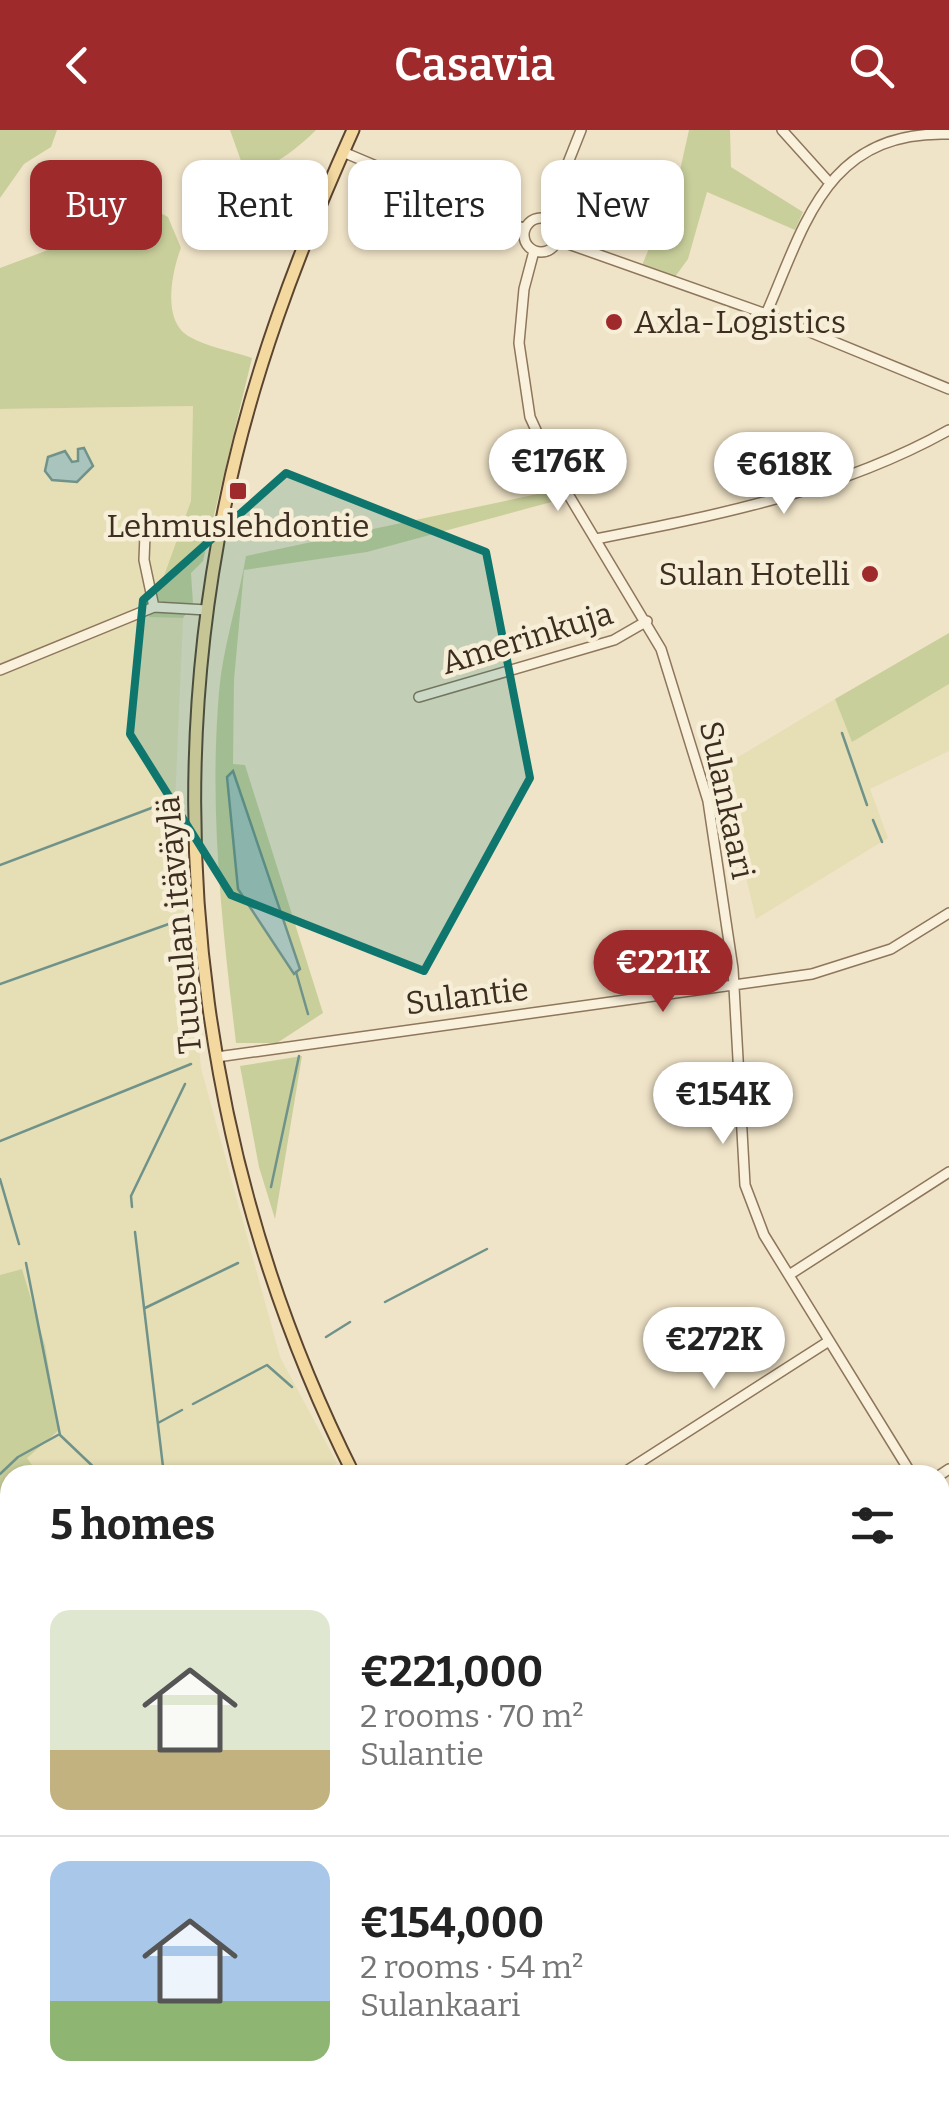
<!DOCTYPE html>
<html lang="en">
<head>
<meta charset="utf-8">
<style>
  :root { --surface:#fff; --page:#f6f6f6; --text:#222; --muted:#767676; --line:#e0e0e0; --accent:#9e2a2b }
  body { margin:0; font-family:Bitter,serif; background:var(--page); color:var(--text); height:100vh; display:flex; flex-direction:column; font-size:38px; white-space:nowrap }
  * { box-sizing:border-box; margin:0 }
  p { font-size:32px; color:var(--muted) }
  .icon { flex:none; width:55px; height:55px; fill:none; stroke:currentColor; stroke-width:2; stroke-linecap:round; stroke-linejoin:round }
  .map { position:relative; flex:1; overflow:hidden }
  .sheet { position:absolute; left:0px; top:1335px; width:950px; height:642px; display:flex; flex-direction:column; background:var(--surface); border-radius:30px 30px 0 0; box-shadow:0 2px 8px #0004 }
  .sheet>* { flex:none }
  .hud { position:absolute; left:30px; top:30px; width:890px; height:90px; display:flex; gap:20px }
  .price { position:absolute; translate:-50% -85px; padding:0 22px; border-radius:35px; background:#fff; color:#222; font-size:32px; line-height:65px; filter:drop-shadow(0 2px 5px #0008) }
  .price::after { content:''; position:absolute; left:50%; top:60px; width:30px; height:22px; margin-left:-15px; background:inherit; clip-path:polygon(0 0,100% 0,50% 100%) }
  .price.on { background:var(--accent); color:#fff }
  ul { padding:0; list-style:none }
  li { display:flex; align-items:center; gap:30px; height:250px; padding:0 50px }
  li+li { border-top:2px solid var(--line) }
  li span { display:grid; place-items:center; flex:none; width:280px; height:200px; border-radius:20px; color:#555 }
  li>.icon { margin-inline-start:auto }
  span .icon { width:120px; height:120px; fill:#fffc; stroke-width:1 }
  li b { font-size:42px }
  h2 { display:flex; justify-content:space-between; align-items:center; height:120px; padding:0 50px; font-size:42px }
  .chip { padding:0 35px; border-radius:20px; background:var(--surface); box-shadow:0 2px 8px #0004; font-size:35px; line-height:90px }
  .chip.on { background:var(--accent); color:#fff }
  header { display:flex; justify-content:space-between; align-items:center; height:130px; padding:0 50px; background:var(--accent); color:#fff; font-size:45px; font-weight:600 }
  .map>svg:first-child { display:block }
  .farmland { fill:#e6deb5 }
  .green { fill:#c9cf9b }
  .water { fill:#a9c4bc; stroke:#6f938a; stroke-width:2.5 }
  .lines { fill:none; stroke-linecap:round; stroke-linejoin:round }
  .stream { stroke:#6f938a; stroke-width:2.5 }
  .minor-casing { stroke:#8d765c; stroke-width:12 }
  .major-casing { stroke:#5b4430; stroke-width:15 }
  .minor { stroke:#faf1dc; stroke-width:9 }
  .major { stroke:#f3d9a0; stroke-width:11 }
  .marked { fill:#0f766e; fill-opacity:0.2; stroke:#0f766e; stroke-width:8; stroke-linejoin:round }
  .poi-dot { fill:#9e2a2b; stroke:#f7eed8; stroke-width:4 }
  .labels { text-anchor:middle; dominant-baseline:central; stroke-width:9; stroke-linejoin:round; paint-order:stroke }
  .poi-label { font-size:32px; fill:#3d2e20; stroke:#f7eed8; text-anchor:start }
  .street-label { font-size:32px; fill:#3d2e20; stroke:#f7eed8 }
</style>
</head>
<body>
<header><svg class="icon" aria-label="back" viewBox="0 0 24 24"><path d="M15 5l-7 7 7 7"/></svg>Casavia<svg class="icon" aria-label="search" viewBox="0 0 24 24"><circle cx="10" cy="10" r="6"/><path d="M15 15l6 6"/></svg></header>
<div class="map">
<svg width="949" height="1976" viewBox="0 0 949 1976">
  <rect width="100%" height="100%" fill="#f0e4c8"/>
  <!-- farmland -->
  <path class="farmland" d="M 193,276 L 191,371 L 149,486 L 183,488 L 175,672 L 201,938 L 280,1227 L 337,1333 L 317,1345 L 39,1345 L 26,1328 L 59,1300 L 45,1215 L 22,1139 L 0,1145 L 0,279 Z
    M 949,554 L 949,621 L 870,659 L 888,708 L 756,789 L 720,638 L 835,569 L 852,611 Z"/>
  <!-- green -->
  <path class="green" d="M 0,0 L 57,0 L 51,17 L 24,34 L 0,68 Z
    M 230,0 L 316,0 C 297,19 274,37 246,45 Z
    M 689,0 L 730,0 L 731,37 L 803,82 L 795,100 L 707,62 L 688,129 L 672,151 L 640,140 L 678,49 Z
    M 155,80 L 168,87 L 181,118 C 172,141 161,192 190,207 C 207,217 233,221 252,228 L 203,431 L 191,443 L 193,474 L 183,488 L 149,487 L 191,371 L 193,276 L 0,279 L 0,138 Z
    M 552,361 L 555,371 L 367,422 L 244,440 L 234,550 L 233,634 L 245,635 L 323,883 L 277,913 L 236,913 C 222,795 209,680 219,562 C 223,516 238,472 246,426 Z
    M 949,503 L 949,554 L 852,612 L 835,569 Z
    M 302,926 L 275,1089 L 259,1037 L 240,936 Z
    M 22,1139 L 45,1215 L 59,1300 L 27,1328 L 39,1345 L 10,1345 L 10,1551 L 0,1557 L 0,1145 Z
    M 0,1593 L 10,1609 L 10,1875 L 0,1879 Z
    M 10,1912 L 10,1968 L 733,1968 L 738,1976 L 0,1976 L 0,1915 Z
    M 762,1968 L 865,1968 L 871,1976 L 766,1976 Z"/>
  <!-- water -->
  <path class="water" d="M 84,318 L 93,336 L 77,352 L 52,350 L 45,341 L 48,327 L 65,321 L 72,332 L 78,331 L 78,319 Z
    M 233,641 L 300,839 L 294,844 L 238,759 L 227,647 Z"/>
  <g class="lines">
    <!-- stream -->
    <path class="stream" d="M 842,603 L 867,675
      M 873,690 L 882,712
      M 0,735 L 170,671
      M 296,842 L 308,884
      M 0,854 L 180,790
      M 0,1011 L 191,934
      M 0,1049 L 19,1114
      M 271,1057 L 299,926
      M 132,1077 L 131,1066 L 185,954
      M 135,1102 L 164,1345
      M 26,1133 L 60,1305 L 102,1345
      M 385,1172 L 487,1119
      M 145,1178 L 238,1133
      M 326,1207 L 350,1192
      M 193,1274 L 267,1235 L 292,1257
      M 158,1293 L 182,1280
      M 0,1344 L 18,1327 L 58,1305
      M 0,1836 L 10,1871
      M 59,1968 L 59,1976"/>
    <!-- minor casing -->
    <g class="minor-casing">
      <path id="minor" d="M 782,0 L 827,50
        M 343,22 L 525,99
        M 546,88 L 581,0
        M524 105a17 17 0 1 1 34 0a17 17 0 1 1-34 0Z
        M 557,110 L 766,184 L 949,259
        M 534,121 L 524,159 L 519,213 L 530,287 L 556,344 L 661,519 L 708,671 L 733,839 L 745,1055 L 764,1105 L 912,1345
        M 766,184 C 805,95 826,0 949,4
        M 145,405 L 144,430 L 154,477
        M 596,409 C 718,385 840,361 949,300
        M 0,540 L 154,477 L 207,480
        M 419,567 L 614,510 L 647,491
        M 217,927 L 812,844 L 891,819 L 949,783
        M 789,1145 L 949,1042
        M 620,1345 L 829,1211
        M 940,1345 L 949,1339
        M 940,1389 L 949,1401
        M 940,1606 L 949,1599
        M 0,1679 L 10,1680
        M 940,1817 L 949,1830
        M 0,1896 L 10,1892
        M 170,1968 L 174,1976"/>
    </g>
    <!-- major casing -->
    <g class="major-casing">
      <path id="major" d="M 353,0 C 298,122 250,249 224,380 C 158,705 205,1049 354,1345
        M 751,1968 L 756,1976"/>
    </g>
    <!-- minor -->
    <use href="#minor" class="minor"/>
    <!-- major -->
    <use href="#major" class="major"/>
  </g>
  <!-- marked area -->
  <path class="marked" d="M 286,343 L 486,422 L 530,648 L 424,841 L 231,765 L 130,604 L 143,470 Z"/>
  <!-- markers -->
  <g class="poi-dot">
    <circle cx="614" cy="192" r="10"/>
    <rect x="228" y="351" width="20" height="20" rx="5"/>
    <circle cx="870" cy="444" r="10"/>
  </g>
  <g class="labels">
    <!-- poi labels -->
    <g class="poi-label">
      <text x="634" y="192">Axla-Logistics</text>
      <text x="238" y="396" text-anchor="middle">Lehmuslehdontie</text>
      <text x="850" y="444" text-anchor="end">Sulan Hotelli</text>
    </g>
    <!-- street labels -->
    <g class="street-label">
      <text transform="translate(527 508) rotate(-17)">Amerinkuja</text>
      <text transform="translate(727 670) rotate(78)">Sulankaari</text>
      <text transform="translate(179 795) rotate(-95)">Tuusulan itäväylä</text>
      <text transform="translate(467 866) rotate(-7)">Sulantie</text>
    </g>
  </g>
</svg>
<b class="price" style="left:558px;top:384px">€176K</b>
<b class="price" style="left:784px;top:387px">€618K</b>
<b class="price on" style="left:663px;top:885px">€221K</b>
<b class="price" style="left:723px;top:1017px">€154K</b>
<b class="price" style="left:714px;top:1262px">€272K</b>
<div class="hud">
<a class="chip on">Buy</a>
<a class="chip">Rent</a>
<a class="chip">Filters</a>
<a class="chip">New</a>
</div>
<section class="sheet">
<h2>5 homes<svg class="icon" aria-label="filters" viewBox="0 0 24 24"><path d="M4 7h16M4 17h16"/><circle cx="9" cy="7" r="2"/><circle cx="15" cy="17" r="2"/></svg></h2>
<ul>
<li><span style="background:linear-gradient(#dfe7d0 70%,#c2b280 0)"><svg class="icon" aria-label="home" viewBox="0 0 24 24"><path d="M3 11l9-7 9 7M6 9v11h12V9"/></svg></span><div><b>€221,000</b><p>2 rooms · 70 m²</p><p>Sulantie</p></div></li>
<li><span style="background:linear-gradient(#a9c7e8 70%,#8fb573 0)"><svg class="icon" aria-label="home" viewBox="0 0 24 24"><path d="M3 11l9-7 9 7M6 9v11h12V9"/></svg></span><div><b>€154,000</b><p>2 rooms · 54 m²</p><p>Sulankaari</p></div></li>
</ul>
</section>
</div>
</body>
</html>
